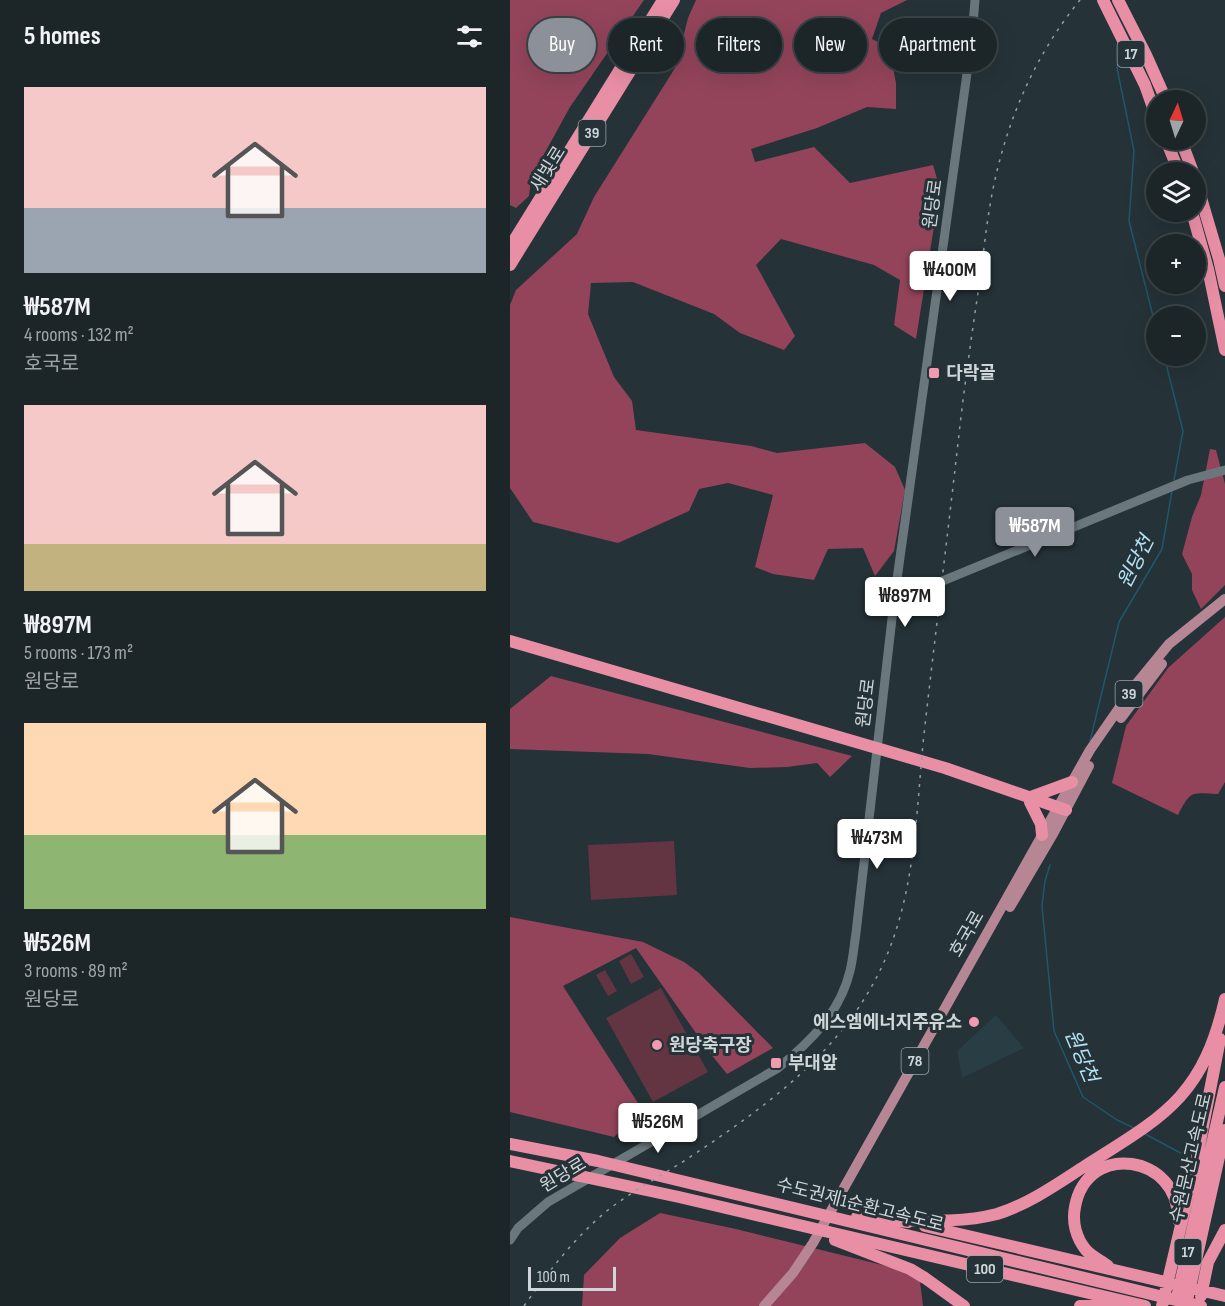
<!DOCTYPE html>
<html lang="en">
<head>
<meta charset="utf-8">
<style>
  :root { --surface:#1c2629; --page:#252e31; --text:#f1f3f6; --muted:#a0a5a8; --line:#3a4346; --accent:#8c9099 }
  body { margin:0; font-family:"Sofia Sans Condensed","Noto Sans KR",sans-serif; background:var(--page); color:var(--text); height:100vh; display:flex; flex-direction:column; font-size:22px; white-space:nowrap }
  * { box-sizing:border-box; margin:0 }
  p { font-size:20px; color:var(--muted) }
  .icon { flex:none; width:33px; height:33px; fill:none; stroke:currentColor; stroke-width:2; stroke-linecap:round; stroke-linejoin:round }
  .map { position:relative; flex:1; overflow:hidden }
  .sheet { display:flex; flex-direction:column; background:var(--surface); width:510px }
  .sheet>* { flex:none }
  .banner { position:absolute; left:18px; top:18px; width:570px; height:54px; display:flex; gap:12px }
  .needle { width:39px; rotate:4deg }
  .buttons { position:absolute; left:636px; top:90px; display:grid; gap:12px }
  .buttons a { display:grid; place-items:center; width:60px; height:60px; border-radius:50%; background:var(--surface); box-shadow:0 6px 24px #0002,0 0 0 2px var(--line); font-size:30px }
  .scale { position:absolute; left:18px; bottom:15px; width:88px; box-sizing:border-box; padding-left:6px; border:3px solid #ced6d9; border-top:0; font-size:16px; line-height:21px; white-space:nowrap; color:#ced6d9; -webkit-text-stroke:4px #253237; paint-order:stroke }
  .price { position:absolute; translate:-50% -51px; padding:0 14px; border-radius:6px; background:#fff; color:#222; font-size:20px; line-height:39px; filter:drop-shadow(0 2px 3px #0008) }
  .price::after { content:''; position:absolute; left:50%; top:36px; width:18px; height:14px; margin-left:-9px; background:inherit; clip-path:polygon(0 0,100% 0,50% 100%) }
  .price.selected { background:var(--accent); color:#fff }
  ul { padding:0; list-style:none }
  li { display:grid; align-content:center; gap:12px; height:318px; padding:0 24px }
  li span { display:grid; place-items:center; height:186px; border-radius:0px; color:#555 }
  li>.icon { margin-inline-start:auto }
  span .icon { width:108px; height:108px; fill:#fffc; stroke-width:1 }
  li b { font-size:26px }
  h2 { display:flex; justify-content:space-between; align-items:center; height:72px; padding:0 24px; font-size:26px }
  .pill { padding:0 21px; border-radius:27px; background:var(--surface); box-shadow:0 6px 24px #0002,0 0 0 2px var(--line); font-size:21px; line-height:54px }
  .pill.selected { background:var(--accent); color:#fff }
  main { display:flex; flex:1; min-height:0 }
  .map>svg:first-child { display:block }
  .built { fill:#293d45 }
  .green { fill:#633441 }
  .forest { fill:#93445b }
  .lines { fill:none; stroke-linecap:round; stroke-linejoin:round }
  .stream { stroke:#1f576b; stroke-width:1.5 }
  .secondary { stroke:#6a787e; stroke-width:9 }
  .primary { stroke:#b68695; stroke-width:10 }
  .highway { stroke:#e98fa5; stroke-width:12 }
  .rail { stroke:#959fa3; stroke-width:1.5; stroke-dasharray:3 6; stroke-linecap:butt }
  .poi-dot { fill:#f29ab0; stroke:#253237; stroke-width:2 }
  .labels { text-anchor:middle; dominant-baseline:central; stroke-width:6; stroke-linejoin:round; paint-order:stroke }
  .shield { fill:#253237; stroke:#9ba5a8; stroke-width:1.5 }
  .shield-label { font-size:16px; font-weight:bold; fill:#ced6d9 }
  .street-label { font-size:18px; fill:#ced6d9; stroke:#253237 }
  .poi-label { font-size:18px; font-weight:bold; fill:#ced6d9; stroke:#253237; text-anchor:start }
  .water-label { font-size:20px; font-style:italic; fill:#b3e2f6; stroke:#253237 }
</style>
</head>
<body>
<main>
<section class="sheet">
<h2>5 homes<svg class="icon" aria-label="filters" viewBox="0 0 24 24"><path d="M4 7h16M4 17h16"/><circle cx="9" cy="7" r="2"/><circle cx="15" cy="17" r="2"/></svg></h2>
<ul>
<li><span style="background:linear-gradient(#f6c9c9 65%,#9aa5b1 0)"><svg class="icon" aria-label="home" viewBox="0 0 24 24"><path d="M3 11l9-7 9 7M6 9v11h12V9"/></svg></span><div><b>₩587M</b><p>4 rooms · 132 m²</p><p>호국로</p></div></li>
<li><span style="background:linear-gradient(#f6c9c9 75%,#c2b280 0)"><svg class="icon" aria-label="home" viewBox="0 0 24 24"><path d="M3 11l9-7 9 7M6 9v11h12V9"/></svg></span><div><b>₩897M</b><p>5 rooms · 173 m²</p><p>원당로</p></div></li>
<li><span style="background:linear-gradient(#ffd9b3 60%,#8fb573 0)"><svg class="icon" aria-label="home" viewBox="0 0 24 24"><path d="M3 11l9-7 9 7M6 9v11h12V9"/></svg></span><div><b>₩526M</b><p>3 rooms · 89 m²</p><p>원당로</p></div></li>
</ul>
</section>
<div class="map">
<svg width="715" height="1306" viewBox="0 0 715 1306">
  <rect width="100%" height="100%" fill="#253237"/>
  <!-- built -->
  <path class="built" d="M 486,1015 L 514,1048 L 452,1078 L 447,1051 Z"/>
  <!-- green -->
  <path class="green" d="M 164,841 L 167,895 L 81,900 L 78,845 Z
    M 121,954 L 134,977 L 121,984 L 109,961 Z
    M 95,970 L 107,991 L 98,996 L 86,975 Z
    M 151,988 L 198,1072 L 143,1102 L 96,1018 Z"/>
  <!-- forest -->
  <path class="forest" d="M 0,0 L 134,0 L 60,107 L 21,178 L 19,196 L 6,208 L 0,205 Z
    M 186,0 L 397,0 L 371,13 L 362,39 L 379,47 L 386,83 L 386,109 L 357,107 L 307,128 L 241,149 L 245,162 L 304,147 L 340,183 L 423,165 L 430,189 L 406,339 L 384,325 L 390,280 L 364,265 L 271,239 L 246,265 L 285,336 L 274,350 L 230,333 L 204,314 L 123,282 L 81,283 L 78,314 L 104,377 L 122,401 L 126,430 L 241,446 L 267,453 L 355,443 L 385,467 L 395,490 L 384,551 L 365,576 L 353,548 L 318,549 L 304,580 L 263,574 L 245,567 L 263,495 L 218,483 L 189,489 L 179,511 L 108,543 L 23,522 L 0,488 L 0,305 L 6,290 L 67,234 L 84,197 L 165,68 L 178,18 Z
    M 700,449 L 706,450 L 715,484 L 715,585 L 691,609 L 682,590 L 682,574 L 672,554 L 682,517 L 691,495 Z
    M 715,617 L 715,782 L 708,794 C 681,793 681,790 668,815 L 602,783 L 616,726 L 658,668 Z
    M 41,676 L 342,756 L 320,777 L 307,763 L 277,767 L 240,768 L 138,754 L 0,749 L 0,709 Z
    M 0,917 L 133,942 L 174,962 L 189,973 L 263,1048 L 217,1074 L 200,1053 L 126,948 L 53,986 L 133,1111 L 104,1137 L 0,1112 Z
    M 150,1213 L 226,1229 L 409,1274 L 413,1306 L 72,1306 L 74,1275 L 110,1238 Z"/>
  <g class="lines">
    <!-- stream -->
    <path class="stream" d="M 610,50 L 607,68 L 624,151 L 619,221 L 646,328
      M 654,356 L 673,431 L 664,480
      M 580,741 L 609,622 L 652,549 L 662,491
      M 540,865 L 535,881 L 532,906 L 544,1031 L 573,1097 L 607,1120 L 624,1128
      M 633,1133 L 682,1159"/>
    <!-- secondary -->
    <path class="secondary" d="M 384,601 L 678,480 L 715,470
      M 0,1240 L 8,1228 L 38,1202 L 268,1068 C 300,1042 330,1013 340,971 C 343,959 344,946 346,933 L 384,601 L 462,37 L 465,0"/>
    <!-- primary -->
    <path class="primary" d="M 611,718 L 652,664
      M 500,907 L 543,834 L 579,766
      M 254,1306 L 283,1273 L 303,1243 L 580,750 L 623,688 L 659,644 L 715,599"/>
    <!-- highway -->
    <path class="highway" d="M 593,0 L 635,85 L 646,116
      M 608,0 L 636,55 L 656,100
      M 656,140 L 669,172
      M 671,140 L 683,172
      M 686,181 L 709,259 L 715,286
      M 682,212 L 698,269 L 715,350
      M 0,247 L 153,0
      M 0,265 L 164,0
      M 0,641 L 435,768 L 556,810
      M 521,797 L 562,782
      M 520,802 L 531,824 L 532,835
      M 0,1144 L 88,1161 L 691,1306
      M 0,1161 L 169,1197 L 635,1306
      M 347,1217 L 398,1222
      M 392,1220 C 423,1221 456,1222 487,1214 C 519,1204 547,1184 575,1166 C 654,1116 693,1097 715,999
      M 415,1226 L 715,1296
      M 325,1240 L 400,1269 L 415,1278 L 454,1306
      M 598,1266 C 591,1260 582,1257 576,1250 C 566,1238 562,1222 565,1207 C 577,1140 670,1155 668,1220
      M 668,1293 L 715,1087
      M 678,1296 L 715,1130
      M 691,1296 L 698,1262 L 715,1230
      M 570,1306 L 607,1305
      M 652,1306 L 687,1157 L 710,1039"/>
    <!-- rail -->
    <path class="rail" d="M 14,1306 C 39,1271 65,1237 98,1210 C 121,1192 149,1177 174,1161 C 254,1108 333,1053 374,962 C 406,890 406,812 414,734 C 425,637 437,540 448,443 C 454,388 462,333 470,279 C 474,249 477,219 483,189 C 497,120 525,55 570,0"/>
  </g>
  <!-- markers -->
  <g class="poi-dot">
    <rect x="418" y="367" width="12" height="12" rx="3"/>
    <circle cx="464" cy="1022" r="6"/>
    <circle cx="147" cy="1045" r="6"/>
    <rect x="260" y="1057" width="12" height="12" rx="3"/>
  </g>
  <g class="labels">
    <!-- shield labels -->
    <g class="shield">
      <rect x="607.5" y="41" width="27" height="26" rx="4.5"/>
      <rect x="68.5" y="120" width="27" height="26" rx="4.5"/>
      <rect x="605.5" y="681" width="27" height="26" rx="4.5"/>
      <rect x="391.5" y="1048" width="27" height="26" rx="4.5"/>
      <rect x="664.5" y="1239" width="27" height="26" rx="4.5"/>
      <rect x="457" y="1256" width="36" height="26" rx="4.5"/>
    </g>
    <g class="shield-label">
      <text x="621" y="54">17</text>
      <text x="82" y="133">39</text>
      <text x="619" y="694">39</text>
      <text x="405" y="1061">78</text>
      <text x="678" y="1252">17</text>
      <text x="475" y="1269">100</text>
    </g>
    <!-- street labels -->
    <g class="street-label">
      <text transform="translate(38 169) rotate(-58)">새빛로</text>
      <text transform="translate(423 204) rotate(-82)">원당로</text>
      <text transform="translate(356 703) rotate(-83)">원당로</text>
      <text transform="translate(457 934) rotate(-60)">호국로</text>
      <text transform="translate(681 1158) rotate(-77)">수원문산고속도로</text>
      <text transform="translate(53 1175) rotate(-31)">원당로</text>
      <text transform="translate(350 1205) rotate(14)">수도권제1순환고속도로</text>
    </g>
    <!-- poi labels -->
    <g class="poi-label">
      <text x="436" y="373">다락골</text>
      <text x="452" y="1022" text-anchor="end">에스엠에너지주유소</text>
      <text x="159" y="1045">원당축구장</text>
      <text x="278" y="1063">부대앞</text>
    </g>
    <!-- water labels -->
    <g class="water-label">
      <text transform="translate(626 562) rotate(-63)">원당천</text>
      <text transform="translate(571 1056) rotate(67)">원당천</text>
    </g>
  </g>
</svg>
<div class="buttons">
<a><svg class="needle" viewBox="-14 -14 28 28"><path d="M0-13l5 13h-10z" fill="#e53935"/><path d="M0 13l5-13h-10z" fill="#a0a5a8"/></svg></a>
<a><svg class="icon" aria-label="layers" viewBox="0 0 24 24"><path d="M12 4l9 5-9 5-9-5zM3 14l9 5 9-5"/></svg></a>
<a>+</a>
<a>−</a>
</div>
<div class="scale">100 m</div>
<b class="price" style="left:440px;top:302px">₩400M</b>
<b class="price selected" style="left:525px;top:558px">₩587M</b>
<b class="price" style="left:395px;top:628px">₩897M</b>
<b class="price" style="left:367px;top:870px">₩473M</b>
<b class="price" style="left:148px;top:1154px">₩526M</b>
<div class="banner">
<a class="pill selected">Buy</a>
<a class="pill">Rent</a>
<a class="pill">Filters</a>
<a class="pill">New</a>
<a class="pill">Apartment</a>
</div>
</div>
</main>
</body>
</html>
